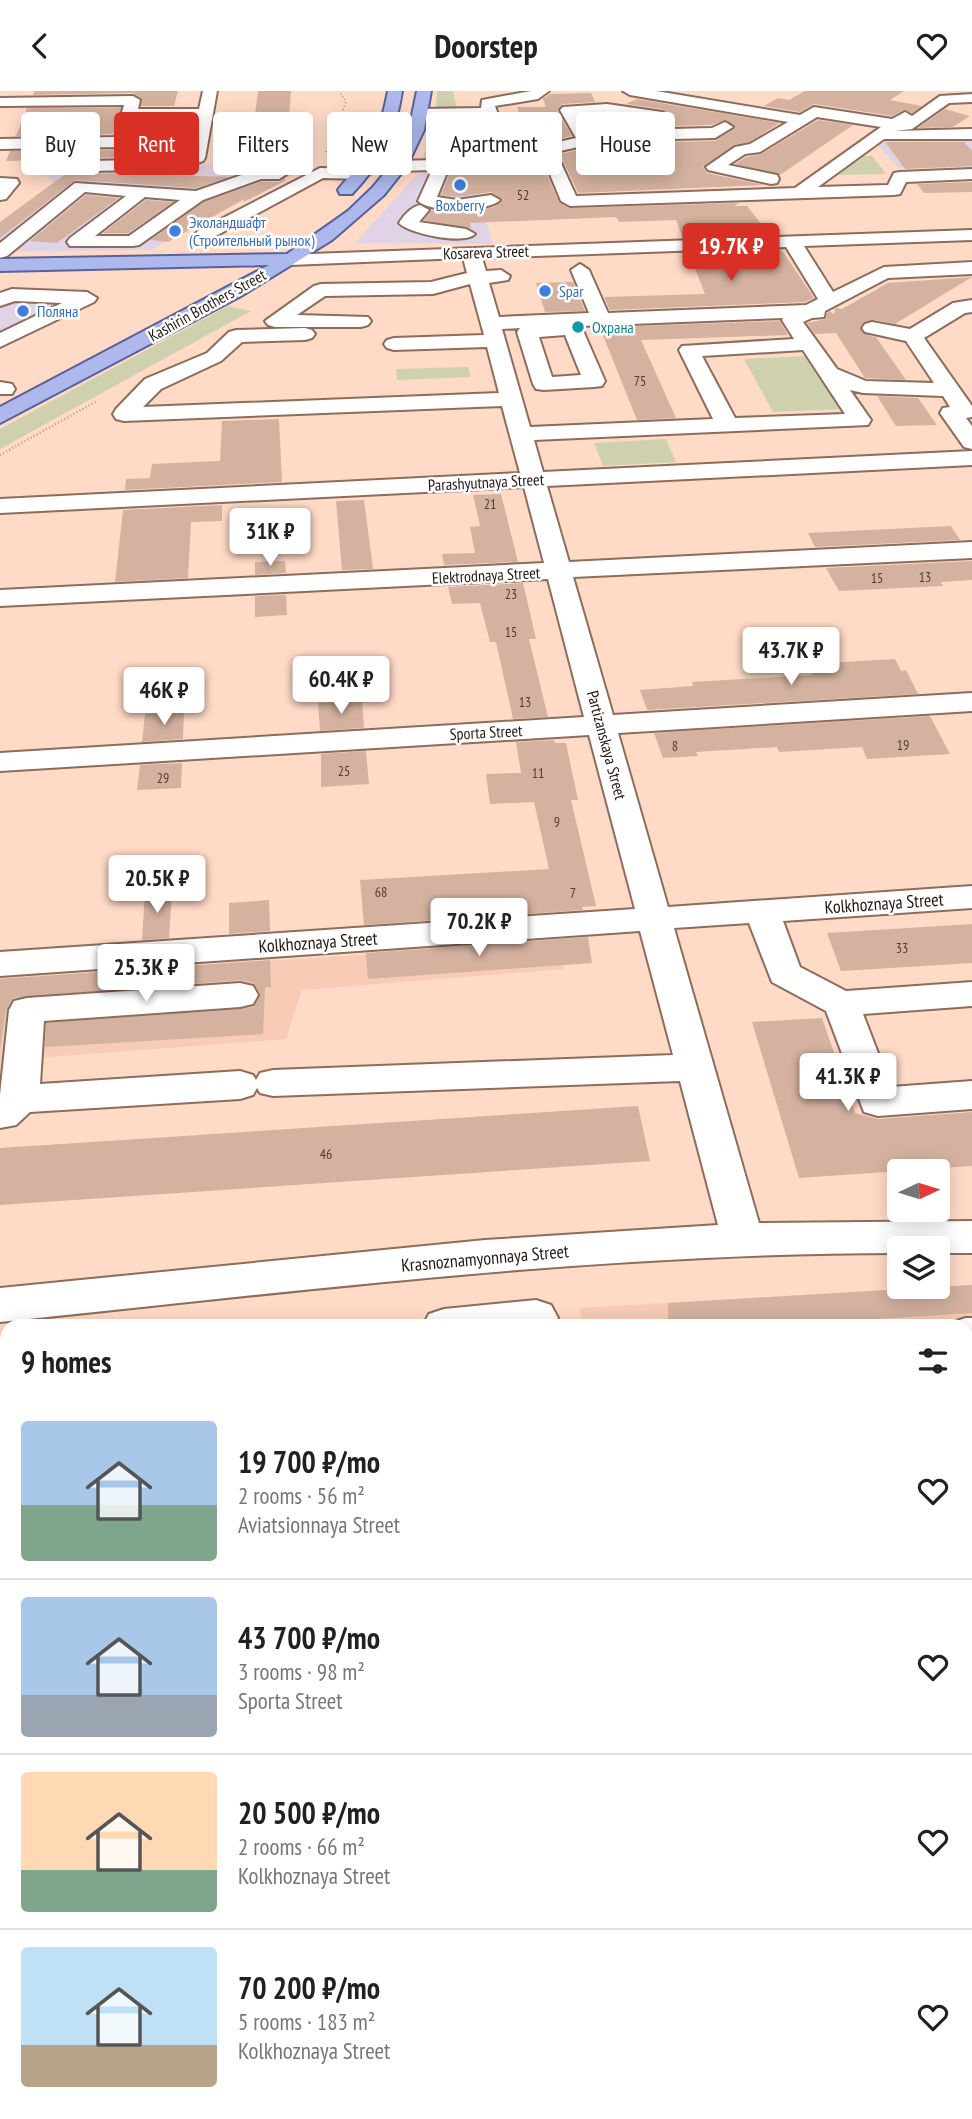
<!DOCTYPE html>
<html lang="en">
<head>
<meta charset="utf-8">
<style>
  :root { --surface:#fff; --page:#f6f6f6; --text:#202124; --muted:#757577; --line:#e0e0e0; --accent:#d93025 }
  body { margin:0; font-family:"PT Sans Narrow",sans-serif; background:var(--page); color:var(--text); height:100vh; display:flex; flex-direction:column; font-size:26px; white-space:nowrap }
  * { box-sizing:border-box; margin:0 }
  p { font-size:23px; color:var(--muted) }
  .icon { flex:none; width:38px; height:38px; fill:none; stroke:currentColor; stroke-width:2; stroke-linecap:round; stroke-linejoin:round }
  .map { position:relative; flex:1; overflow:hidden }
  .panel { position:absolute; left:0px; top:1228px; width:973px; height:800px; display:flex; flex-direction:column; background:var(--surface); border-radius:21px 21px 0 0; box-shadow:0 4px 18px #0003 }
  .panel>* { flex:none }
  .top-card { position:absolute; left:21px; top:21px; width:931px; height:63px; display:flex; gap:14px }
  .needle { width:46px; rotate:86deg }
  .fabs { position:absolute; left:887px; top:1068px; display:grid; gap:14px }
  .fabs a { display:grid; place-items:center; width:63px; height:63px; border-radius:7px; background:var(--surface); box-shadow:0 4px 18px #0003; font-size:35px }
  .price { position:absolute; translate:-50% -60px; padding:0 16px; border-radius:7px; background:#fff; color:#222; font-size:23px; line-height:46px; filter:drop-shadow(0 2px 4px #0008) }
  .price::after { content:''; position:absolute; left:50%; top:42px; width:21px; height:16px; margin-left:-10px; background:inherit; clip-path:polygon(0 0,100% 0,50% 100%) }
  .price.on { background:var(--accent); color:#fff }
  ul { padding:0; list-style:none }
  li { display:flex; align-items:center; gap:21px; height:175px; padding:0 21px }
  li+li { border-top:2px solid var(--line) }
  li span { display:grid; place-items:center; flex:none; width:196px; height:140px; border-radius:7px; color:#555 }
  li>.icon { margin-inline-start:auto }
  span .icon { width:84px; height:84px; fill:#fffc; stroke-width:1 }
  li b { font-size:30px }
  h2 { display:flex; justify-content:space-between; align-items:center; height:84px; padding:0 21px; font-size:30px }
  .chip { padding:0 24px; border-radius:7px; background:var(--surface); box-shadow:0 4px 18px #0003; font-size:24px; line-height:63px }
  .chip.on { background:var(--accent); color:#fff }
  header { display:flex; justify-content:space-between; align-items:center; height:91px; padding:0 21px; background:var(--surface); font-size:32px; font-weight:700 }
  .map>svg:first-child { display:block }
  .commercial { fill:#e1d3e6 }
  .built { fill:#f7cbb5 }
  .green { fill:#cfd1ae }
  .building { fill:#d5b2a0; fill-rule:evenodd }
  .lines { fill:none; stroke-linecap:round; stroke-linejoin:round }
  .minor-tunnel { stroke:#d3b3a2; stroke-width:21; stroke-dasharray:21 10; stroke-linecap:butt }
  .minor-casing { stroke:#8d6c5c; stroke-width:4 }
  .major-casing { stroke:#596198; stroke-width:4 }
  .path-far1 { stroke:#b79a8b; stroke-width:2; stroke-dasharray:1 2.5; stroke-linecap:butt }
  .path { stroke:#b79a8b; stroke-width:2.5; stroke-dasharray:1 2.5; stroke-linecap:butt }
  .minor { fill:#fff; fill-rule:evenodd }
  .major { fill:#adb9ed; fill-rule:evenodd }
  .shop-dot { fill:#3f7fe0; stroke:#fff; stroke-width:2.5 }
  .culture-dot { fill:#0f9aa8; stroke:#fff; stroke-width:2.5 }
  .labels { text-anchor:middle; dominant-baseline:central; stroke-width:5; stroke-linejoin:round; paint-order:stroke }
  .number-label { font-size:14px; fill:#503d34 }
  .far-shop-label { font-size:16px; fill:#366cbe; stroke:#fff; text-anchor:start }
  .far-street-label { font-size:16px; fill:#231610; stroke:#fff }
  .far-culture-label { font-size:16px; fill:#0d838f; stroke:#fff; text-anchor:start }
  .street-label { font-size:18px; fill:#231610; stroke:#fff }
</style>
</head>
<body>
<header><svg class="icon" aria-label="back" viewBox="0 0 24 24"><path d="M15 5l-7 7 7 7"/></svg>Doorstep<svg class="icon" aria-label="heart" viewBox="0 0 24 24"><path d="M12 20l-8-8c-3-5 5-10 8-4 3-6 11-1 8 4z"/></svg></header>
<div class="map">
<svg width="972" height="2028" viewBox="0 0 972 2028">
  <rect width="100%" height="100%" fill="#ffdac7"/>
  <!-- commercial -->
  <path class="commercial" d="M 966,45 L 972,52 L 972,76 L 898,77 L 876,52 L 882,47 Z
    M 192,73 L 302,78 L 151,159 L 0,161 L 0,131 L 55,91 L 39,80 L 172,79 Z
    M 471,77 L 493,153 L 355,152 L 421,79 Z
    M 0,204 L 98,204 L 0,252 Z"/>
  <!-- built -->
  <path class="built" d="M 562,851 L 564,878 L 302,899 L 286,948 L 22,968 L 0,990 L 0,887 Z
    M 972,1194 L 972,1307 L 966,1308 L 966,1236 L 583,1236 L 580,1217 Z"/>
  <!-- green -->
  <path class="green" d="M 437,0 L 453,0 L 469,71 L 426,70 L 423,66 L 435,33 Z
    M 856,65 L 872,65 L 886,83 L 833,84 Z
    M 228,215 L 251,220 L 0,358 L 0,338 Z
    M 810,265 L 843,318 L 773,321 L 744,268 Z
    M 468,276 L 471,286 L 397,289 L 396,278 Z
    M 666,348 L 676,371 L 603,375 L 594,352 Z"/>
  <!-- building -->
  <path class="building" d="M 34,0 L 178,0 L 174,15 L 141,15 L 142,8 L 133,2 L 33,4 Z
    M 258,0 L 291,0 L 285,79 L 279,75 L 259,75 L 248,79 Z
    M 805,0 L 904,0 L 890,9 L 922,15 L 912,22 L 904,19 L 892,25 L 814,13 L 800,21 L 764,15 L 778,7 L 789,9 Z
    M 591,2 L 595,11 L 563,13 L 557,19 L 572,45 L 540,52 L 537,57 L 539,63 L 482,65 L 477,45 L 528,44 L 517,16 L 546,16 L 543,8 L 550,3 Z
    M 637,8 L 780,32 L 749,51 L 734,54 L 703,76 L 707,82 L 764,94 L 578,102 L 560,63 L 592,56 L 595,51 L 582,26 L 607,26 L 662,34 L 672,27 L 662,18 L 626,13 ZM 726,29 L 735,37 L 715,50 L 631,52 L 621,45 L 631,36 L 711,34 Z
    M 27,17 L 121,17 L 113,43 L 16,45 Z
    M 945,18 L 970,25 L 953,36 L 918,37 Z
    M 818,29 L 853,34 L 780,84 L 735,73 L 746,66 L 761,63 Z
    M 138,30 L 172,30 L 164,66 L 90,67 L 81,73 L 81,77 L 90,83 L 175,81 L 173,84 L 229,86 L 196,97 L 75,89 L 0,147 L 0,131 L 86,68 L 6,70 L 10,60 L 122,59 L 133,52 Z
    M 885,51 L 964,51 L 972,60 L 972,75 L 905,78 Z
    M 545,79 L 559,111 L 569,117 L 739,112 L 734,115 L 747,115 L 770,144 L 683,147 L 676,129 L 619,131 L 616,126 L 470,132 L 471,138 L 424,129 L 432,119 L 472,120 L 494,116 L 502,110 L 491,101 L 457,106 L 441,104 L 450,82 Z
    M 285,87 L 285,90 L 244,111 L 244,108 L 168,151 L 151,149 L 204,111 L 261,91 L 279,91 Z
    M 972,91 L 972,101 L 924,102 L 917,93 Z
    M 86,104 L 119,107 L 57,152 L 30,150 Z
    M 146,109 L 173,111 L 128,142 L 103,142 Z
    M 782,159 L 814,207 L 805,211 L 610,219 L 604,206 L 705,203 L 689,162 Z
    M 972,186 L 895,233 L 871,228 L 860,235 L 864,244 L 876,246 L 906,289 L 865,287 L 836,242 L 815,243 L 807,232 L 826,228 L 827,222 L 830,220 L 833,223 L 888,192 Z
    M 573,191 L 585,220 L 545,221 L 536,192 Z
    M 780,230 L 788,244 L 641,249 L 676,327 L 637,329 L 600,237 L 585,237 Z
    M 877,305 L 918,307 L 937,334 L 896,335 Z
    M 279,328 L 282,391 L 125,399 L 126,388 L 150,387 L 152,373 L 220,370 L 222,330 Z
    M 501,403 L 518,471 L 444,474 L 442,463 L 475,462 L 470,436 L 480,435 L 473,404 Z
    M 364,409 L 373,478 L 342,479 L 336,410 Z
    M 222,414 L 222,430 L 191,431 L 188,487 L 115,491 L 123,419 Z
    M 951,435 L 960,449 L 815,456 L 808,442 Z
    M 285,470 L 286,482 L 255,484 L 255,471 Z
    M 972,470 L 972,489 L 941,491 L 943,495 L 839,500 L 826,477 Z
    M 523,492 L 536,548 L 529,548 L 548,626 L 513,628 L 496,551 L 490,551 L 480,512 L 452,513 L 448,496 Z
    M 286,504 L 287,524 L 255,526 L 255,505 Z
    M 895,568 L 901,580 L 906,579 L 918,603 L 647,619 L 640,599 L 693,595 L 692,591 L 812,584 L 807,573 Z
    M 362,609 L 364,637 L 320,640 L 318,612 Z
    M 184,620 L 183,648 L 142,651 L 145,623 Z
    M 930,625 L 950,663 L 867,668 L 862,656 L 779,661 L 777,656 L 696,661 L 698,665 L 663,667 L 654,642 Z
    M 554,649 L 555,652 L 566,652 L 578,709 L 571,709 L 596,815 L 582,816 L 583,819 L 364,834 L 360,789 L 549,778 L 534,711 L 490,713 L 486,683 L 521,682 L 516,651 Z
    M 366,660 L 369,693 L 321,696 L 321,663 Z
    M 182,672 L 181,697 L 137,699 L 140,674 Z
    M 145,800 L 172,802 L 169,847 L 142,849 Z
    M 269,809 L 270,840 L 229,843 L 229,812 Z
    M 972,833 L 972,872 L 841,880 L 827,842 Z
    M 588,846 L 592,872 L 368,888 L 366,862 Z
    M 270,869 L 271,896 L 265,896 L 263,943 L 45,956 L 46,932 L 254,916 L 260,903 L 254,892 L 240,889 L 13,907 L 6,919 L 0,959 L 0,888 Z
    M 822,927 L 855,1022 L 878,1028 L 972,1021 L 972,1075 L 799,1087 L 752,931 Z
    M 638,1015 L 650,1070 L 0,1114 L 0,1057 Z
    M 972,1194 L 972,1222 L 748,1236 L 668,1236 L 668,1212 Z"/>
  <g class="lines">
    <!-- minor-tunnel -->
    <path class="minor-tunnel" d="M 833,227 L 872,237"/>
    <!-- minor casing -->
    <g class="minor-casing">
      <path id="minor" d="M 203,0 L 217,0 L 205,67 L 203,70 L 180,78 L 90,80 L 82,75 L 90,70 L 178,68 L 189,64 L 197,27 L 136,27 L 130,51 L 122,56 L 0,58 L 0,48 L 115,46 L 124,14 L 0,15 L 0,7 L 133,5 L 140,9 L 138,18 L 199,18 Z
        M 531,0 L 549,0 L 538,8 L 495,15 L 502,35 L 494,40 L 489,38 L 484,26 L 421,28 L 413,23 L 421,18 L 481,17 L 482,9 Z
        M 623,0 L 656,0 L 800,24 L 814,16 L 892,28 L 905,21 L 912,25 L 940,5 L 972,3 L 972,11 L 949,12 L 912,38 L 895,40 L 972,38 L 972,48 L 884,48 L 818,96 L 888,94 L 894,82 L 900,81 L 972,78 L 972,88 L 906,91 L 900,103 L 894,104 L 570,115 L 561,110 L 547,76 L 448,79 L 437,106 L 457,109 L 491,104 L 500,109 C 488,121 430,122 418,110 L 432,79 L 398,80 L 390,75 L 398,70 L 543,66 L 539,58 L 541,55 L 576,47 L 560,19 L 563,16 L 607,13 L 662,21 L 670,26 L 662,31 L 607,23 L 578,23 L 593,50 L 591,53 L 556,61 L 576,105 L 795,97 L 881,36 L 817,26 L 760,61 L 745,63 L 728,74 L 777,84 L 779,88 L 777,92 L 771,93 L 708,79 L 706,76 L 735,56 L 750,53 L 788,31 L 630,4 Z
        M 725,31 L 733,36 L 715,47 L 631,49 L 623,44 L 631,39 L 712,37 Z
        M 320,77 L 362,78 L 370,83 L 362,88 L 323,87 L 210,148 L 198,148 L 195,144 L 198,140 Z
        M 259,78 L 279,78 L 287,83 L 279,88 L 261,88 L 203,109 L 139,154 L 133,155 L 70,155 L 67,151 L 70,147 L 126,105 L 85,101 L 7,165 L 0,167 L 0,152 L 75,92 L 196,100 ZM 145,106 L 180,109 L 129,145 L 95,145 Z
        M 0,87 L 17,88 L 19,92 L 6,108 L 0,109 Z
        M 420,114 L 429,119 L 419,131 L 466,138 L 475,143 C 465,154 409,143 399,132 C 404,124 411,116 420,114 Z
        M 972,139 L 972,149 L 804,155 L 833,201 L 884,176 L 972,171 L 972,183 L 888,187 L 825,220 L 824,226 L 812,227 L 803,231 L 837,278 L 866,290 L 934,292 L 906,250 L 865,241 L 862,237 L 865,233 L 872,231 L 910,238 L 953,212 L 972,209 L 972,221 L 965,222 L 924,247 L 972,315 L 972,326 L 966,327 L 972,335 L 972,358 L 964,356 L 940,322 L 943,317 L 950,316 L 943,305 L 863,302 L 850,299 L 871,329 L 868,334 L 534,349 L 543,381 L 972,360 L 972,374 L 547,395 L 569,471 L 972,451 L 972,467 L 573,486 L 613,624 L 972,602 L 972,620 L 618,642 L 668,816 L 972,795 L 972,817 L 783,830 L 800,876 L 846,900 L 972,891 L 972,915 L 863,923 L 891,996 L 972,990 L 972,1018 L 878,1025 L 864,1021 L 826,920 L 772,891 L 749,832 L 674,837 L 759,1132 L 972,1130 L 972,1162 L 938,1162 L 938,1157 L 900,1157 L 900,1162 C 599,1162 299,1200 0,1231 L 0,1197 L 485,1149 L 718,1134 L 680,990 L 273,1005 L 260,1002 L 257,997 L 253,1004 L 240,1008 L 30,1021 L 16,1034 L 0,1037 L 0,1004 L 9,919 L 14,910 L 27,907 L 240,892 L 253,895 L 258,904 L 253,913 L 240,916 L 44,930 L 40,993 L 240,980 L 253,984 L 256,989 L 260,982 L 273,979 L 673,964 L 640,840 L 0,885 L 0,861 L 635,818 L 589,644 L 0,680 L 0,662 L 584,626 L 548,488 L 0,515 L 0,499 L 544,472 L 524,396 L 0,422 L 0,408 L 520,382 L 502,315 L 124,330 L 116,328 L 113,323 L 116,318 L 145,288 L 207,262 L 229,241 L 236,239 L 305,237 L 312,239 L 315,243 L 312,247 L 305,249 L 242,251 L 221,270 L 161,298 L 143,316 L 499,302 L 487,256 L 394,259 L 387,257 L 384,253 L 387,249 L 394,247 L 484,244 L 470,193 L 433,203 L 325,205 L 297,224 L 368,226 L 371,230 L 368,234 L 361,236 L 275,236 L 268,234 L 265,230 L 314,195 L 321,193 L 431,191 L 467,182 L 463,167 L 290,174 L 283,172 L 281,168 L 283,164 ZM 786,156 L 818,208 L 806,214 L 608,222 L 589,179 L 580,173 L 571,179 L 589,222 L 499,226 L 489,192 L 508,189 L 510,185 L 501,179 L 486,180 L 482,167 ZM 783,227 L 782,229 L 794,248 L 682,255 L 679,259 L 713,328 L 530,336 L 502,238 L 520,237 L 517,241 L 533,293 L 536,298 L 544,299 L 594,296 L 602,295 L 605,290 L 581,235 ZM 565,244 L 581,284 L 552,286 L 539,246 ZM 803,259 L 845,323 L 735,327 L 702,265 Z
        M 12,198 L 87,201 L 97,207 L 94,211 L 0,256 L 0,242 L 62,212 L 15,210 L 0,215 L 0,202 Z
        M 0,291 L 12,293 L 15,298 L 12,303 L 0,303 Z
        M 536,1209 L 551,1214 L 558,1227 L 553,1236 L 422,1236 L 429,1223 L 444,1218 Z
        M 966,1227 L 972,1227 L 972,1263 L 966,1263 L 966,1236 L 949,1236 L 950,1232 Z
        M 7,1255 L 7,1293 L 0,1294 L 0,1256 Z
        M 972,1327 L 972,1367 L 966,1368 L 966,1328 Z
        M 966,1442 L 972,1442 L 972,1488 L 966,1488 Z
        M 972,1680 L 972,1734 L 966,1735 L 966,1681 Z
        M 0,1763 L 7,1763 L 7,1819 L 0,1819 Z
        M 687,2021 L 749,2021 L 750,2028 L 688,2028 Z"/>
    </g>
    <!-- major casing -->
    <g class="major-casing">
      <path id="major" d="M 388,0 L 402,0 C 396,41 381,73 352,103 L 340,103 L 338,99 C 344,90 353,83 360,73 C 376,52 383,26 388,0 Z
        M 417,0 L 431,0 L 424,39 L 407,75 L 384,104 L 332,149 L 241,205 L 0,332 L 0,316 L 269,174 L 0,180 L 0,168 L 287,163 L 348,120 L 372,97 L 393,72 L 409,39 Z"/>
    </g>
    <!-- path-far1 -->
    <path class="path-far1" d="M 326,61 L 346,11 L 339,0"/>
    <!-- path -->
    <path class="path" d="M 0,364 L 97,310"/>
    <!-- minor -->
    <use href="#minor" class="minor"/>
    <!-- major -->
    <use href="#major" class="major"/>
  </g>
  <!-- markers -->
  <g class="shop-dot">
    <circle cx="460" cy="94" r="7"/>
    <circle cx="175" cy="140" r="7"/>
    <circle cx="545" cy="200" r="7"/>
    <circle cx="23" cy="220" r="7"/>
  </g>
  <circle class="culture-dot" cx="578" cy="236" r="7"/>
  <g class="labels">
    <!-- number labels -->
    <g class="number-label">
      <text x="523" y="104">52</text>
      <text x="640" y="290">75</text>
      <text x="490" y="413">21</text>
      <text x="925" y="486">13</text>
      <text x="877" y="487">15</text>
      <text x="511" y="503">23</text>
      <text x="511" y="541">15</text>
      <text x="525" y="611">13</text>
      <text x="903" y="654">19</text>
      <text x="675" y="655">8</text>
      <text x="344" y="680">25</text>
      <text x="538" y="682">11</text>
      <text x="163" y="687">29</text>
      <text x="557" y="731">9</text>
      <text x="381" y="801">68</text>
      <text x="573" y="802">7</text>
      <text x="902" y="857">33</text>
      <text x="326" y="1063">46</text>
    </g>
    <!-- far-shop labels -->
    <g class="far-shop-label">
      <text x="460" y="114" text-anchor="middle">Boxberry</text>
      <text x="189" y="131">Эколандшафт<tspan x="189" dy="18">(Строительный рынок)</tspan></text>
      <text x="559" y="200">Spar</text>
      <text x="37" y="220">Поляна</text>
    </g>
    <!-- far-street labels -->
    <g class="far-street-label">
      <text transform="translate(486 161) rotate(-2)">Kosareva Street</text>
      <text transform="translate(207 214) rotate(-29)">Kashirin Brothers Street</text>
      <text transform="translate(486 391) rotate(-3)">Parashyutnaya Street</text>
      <text transform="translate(486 484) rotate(-3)">Elektrodnaya Street</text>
      <text transform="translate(486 641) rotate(-3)">Sporta Street</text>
      <text transform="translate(607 654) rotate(75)">Partizanskaya Street</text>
    </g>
    <!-- far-culture labels -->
    <g class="far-culture-label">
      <text x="592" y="236">Охрана</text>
    </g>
    <!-- street labels -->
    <g class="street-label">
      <text transform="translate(884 812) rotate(-4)">Kolkhoznaya Street</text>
      <text transform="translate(318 851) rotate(-4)">Kolkhoznaya Street</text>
      <text transform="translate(485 1167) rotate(-5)">Krasnoznamyonnaya Street</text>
    </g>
  </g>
</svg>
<div class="fabs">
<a><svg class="needle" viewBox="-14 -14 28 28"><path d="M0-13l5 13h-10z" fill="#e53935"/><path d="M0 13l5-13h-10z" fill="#757577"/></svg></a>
<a><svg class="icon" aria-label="layers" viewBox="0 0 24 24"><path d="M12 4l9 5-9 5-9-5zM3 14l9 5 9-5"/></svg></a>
</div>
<b class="price on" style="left:731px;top:192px">19.7K ₽</b>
<b class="price" style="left:270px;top:477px">31K ₽</b>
<b class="price" style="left:791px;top:596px">43.7K ₽</b>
<b class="price" style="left:341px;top:625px">60.4K ₽</b>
<b class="price" style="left:164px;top:636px">46K ₽</b>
<b class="price" style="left:157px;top:824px">20.5K ₽</b>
<b class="price" style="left:479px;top:867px">70.2K ₽</b>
<b class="price" style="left:146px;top:913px">25.3K ₽</b>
<b class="price" style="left:848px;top:1022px">41.3K ₽</b>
<div class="top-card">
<a class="chip">Buy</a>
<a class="chip on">Rent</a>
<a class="chip">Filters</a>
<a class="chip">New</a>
<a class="chip">Apartment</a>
<a class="chip">House</a>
</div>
<section class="panel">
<h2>9 homes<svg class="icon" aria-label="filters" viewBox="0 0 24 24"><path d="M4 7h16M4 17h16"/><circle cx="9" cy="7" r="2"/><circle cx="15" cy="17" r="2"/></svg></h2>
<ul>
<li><span style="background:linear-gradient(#a9c7e8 60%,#7fa58c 0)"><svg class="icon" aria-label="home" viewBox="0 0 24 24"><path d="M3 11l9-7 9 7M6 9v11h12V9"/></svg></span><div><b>19 700 ₽/mo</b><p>2 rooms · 56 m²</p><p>Aviatsionnaya Street</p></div><svg class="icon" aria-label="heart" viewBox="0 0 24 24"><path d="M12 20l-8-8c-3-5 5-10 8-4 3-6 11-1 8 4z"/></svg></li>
<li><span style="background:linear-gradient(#a9c7e8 70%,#9aa5b1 0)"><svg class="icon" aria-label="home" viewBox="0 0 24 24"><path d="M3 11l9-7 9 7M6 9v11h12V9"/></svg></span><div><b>43 700 ₽/mo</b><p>3 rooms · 98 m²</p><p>Sporta Street</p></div><svg class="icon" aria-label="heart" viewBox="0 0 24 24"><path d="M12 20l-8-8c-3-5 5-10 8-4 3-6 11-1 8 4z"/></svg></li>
<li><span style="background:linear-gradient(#ffd9b3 70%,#7fa58c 0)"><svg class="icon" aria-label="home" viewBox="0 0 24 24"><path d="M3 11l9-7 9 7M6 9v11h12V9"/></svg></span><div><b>20 500 ₽/mo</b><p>2 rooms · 66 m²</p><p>Kolkhoznaya Street</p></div><svg class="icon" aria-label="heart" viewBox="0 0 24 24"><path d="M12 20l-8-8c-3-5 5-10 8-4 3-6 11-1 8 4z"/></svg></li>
<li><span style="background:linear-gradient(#bfe0f5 70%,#b9a48a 0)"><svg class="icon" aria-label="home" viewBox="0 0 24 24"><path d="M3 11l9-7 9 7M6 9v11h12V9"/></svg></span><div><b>70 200 ₽/mo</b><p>5 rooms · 183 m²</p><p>Kolkhoznaya Street</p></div><svg class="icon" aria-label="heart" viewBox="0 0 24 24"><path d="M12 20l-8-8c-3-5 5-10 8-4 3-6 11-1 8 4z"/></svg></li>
</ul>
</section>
</div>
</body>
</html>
